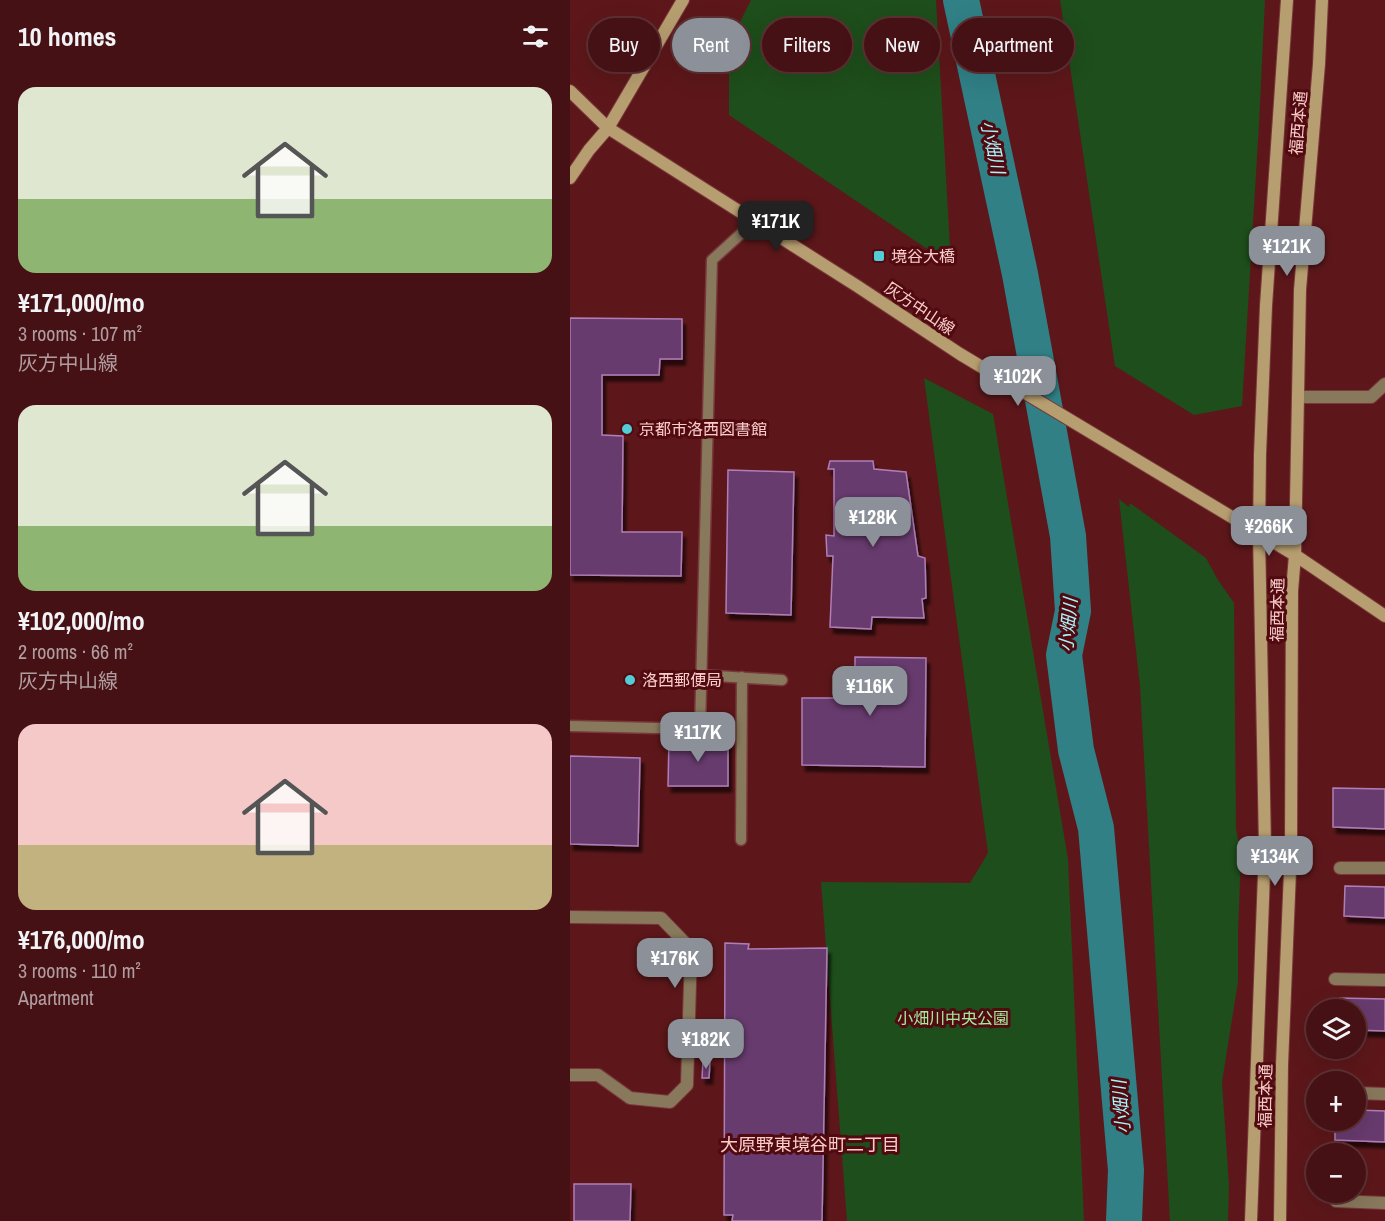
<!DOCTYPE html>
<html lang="en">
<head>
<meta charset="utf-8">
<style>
  :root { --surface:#461114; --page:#4d1a1d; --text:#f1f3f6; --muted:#b09da0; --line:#5e3134; --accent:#8c9099 }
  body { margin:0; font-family:"Archivo Narrow","Noto Sans JP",sans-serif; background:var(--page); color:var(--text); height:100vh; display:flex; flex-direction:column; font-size:22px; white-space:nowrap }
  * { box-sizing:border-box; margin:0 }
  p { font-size:20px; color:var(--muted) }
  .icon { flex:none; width:33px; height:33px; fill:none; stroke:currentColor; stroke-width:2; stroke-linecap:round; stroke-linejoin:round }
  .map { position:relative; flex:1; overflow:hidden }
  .side { display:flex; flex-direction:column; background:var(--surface); width:570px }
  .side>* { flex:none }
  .banner { position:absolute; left:18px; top:18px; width:570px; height:54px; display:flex; gap:12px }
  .tools { position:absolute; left:736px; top:999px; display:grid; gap:12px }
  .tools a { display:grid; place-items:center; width:60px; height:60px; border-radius:50%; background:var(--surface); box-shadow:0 6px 24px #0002,0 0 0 2px var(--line); font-size:30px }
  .price { position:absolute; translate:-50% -51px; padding:0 14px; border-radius:12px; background:var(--accent); color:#fff; font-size:20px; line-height:39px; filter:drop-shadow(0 2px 3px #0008) }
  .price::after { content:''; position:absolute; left:50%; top:36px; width:18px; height:14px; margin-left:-9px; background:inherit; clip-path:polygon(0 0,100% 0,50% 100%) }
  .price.active { background:#222; color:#fff }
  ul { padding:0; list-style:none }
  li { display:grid; align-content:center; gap:12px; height:318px; padding:0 18px }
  li span { display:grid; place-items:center; height:186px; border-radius:18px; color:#555 }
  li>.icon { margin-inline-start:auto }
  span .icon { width:108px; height:108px; fill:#fffc; stroke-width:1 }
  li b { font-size:26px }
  h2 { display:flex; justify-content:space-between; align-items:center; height:72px; padding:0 18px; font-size:26px }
  .pill { padding:0 21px; border-radius:27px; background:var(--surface); box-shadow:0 6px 24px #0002,0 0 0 2px var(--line); font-size:21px; line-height:54px }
  .pill.active { background:var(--accent); color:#fff }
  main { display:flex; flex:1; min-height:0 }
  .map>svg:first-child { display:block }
  .green { fill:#1e4e1b }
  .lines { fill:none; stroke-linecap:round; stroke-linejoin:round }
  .river { stroke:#308086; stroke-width:36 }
  .building { fill:#683b6e; stroke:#b07db7; stroke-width:1.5; filter:url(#shadow) }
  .lane-casing { stroke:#79383a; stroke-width:13 }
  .street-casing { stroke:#79383a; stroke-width:14 }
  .secondary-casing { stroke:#79383a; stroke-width:14 }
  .lane { stroke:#88785c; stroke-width:10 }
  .street { stroke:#88785c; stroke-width:12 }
  .secondary { stroke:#b79e70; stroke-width:12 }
  .poi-dot { fill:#52ccd5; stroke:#510a10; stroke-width:2 }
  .labels { text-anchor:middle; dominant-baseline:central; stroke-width:6; stroke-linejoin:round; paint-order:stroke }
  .street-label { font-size:16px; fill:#facdcb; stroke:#510a10 }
  .poi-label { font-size:16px; fill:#facdcb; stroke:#510a10; text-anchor:start }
  .park-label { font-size:16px; fill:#a3ea9d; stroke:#510a10 }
  .water-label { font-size:18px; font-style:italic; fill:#a7f4fa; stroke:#510a10 }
  .neighbourhood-label { font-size:18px; fill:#facdcb; stroke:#510a10 }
</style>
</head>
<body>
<main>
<section class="side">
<h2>10 homes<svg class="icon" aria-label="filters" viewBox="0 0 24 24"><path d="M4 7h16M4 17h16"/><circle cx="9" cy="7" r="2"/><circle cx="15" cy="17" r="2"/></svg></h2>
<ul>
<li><span style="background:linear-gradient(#dfe7d0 60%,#8fb573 0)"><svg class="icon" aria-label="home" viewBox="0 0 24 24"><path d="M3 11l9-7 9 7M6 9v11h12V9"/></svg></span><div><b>¥171,000/mo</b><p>3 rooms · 107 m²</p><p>灰方中山線</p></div></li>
<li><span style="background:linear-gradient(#dfe7d0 65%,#8fb573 0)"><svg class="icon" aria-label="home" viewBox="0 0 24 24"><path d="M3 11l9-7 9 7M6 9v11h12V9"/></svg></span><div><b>¥102,000/mo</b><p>2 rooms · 66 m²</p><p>灰方中山線</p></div></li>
<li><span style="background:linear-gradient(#f6c9c9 65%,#c2b280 0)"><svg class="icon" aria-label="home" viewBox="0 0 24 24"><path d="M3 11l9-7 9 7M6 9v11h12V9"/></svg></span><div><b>¥176,000/mo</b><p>3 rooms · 110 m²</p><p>Apartment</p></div></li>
</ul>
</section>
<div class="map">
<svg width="815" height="1221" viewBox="0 0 815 1221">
  <defs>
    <filter id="shadow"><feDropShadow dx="3.5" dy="6" stdDeviation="1.5" flood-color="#0009"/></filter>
  </defs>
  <rect width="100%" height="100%" fill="#5d171a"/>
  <!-- green -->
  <path class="green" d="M 181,0 L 366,0 L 381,265 L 159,115 L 159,44 Z
    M 490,0 L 695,0 L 689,124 L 672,406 L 624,415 L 545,366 Z
    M 354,378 L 423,414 L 498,859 L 514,1221 L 277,1221 L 251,882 L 400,883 L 418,853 Z
    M 549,499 L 559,507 L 560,503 L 636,558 L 648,580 L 664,603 L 666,829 L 671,855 L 668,931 L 668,982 L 652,1082 L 659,1185 L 658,1221 L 600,1221 L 570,686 Z"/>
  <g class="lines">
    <!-- river -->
    <path class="river" d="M 391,0 L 450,274 L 498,536 L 503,611 L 494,655 L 506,750 L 526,828 L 556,1170 L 554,1221"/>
  </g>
  <!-- building -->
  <path class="building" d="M 0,318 L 112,319 L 112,359 L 90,359 L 89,375 L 32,375 L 32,435 L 53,436 L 52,532 L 112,532 L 111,576 L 0,575 Z
    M 260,461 L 303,461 L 304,469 L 336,472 L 348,556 L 355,558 L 356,598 L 352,599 L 354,618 L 302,617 L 301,629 L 260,627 L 263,556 L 257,556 L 256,535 L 264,536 L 264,469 L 258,469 Z
    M 158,470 L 224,472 L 221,615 L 156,613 Z
    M 285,657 L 356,658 L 355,767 L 232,765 L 232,698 L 264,698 L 264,678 L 285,678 Z
    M 99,739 L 158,740 L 158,786 L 98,786 Z
    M 0,756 L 70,758 L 68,846 L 0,844 Z
    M 763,788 L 815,789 L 815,829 L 763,827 Z
    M 775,886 L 815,887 L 815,918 L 774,916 Z
    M 155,943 L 179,944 L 178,949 L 257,948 L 252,1221 L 162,1221 L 163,1215 L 154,1215 Z
    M 770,998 L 815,999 L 815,1031 L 786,1030 L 786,1010 L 770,1010 Z
    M 133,1061 L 140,1061 L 139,1078 L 132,1078 Z
    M 786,1110 L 815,1111 L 815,1142 L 765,1140 L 765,1120 L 786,1120 Z
    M 4,1184 L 61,1184 L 60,1221 L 4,1221 Z"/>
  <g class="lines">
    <!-- lane casing -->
    <g class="lane-casing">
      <path id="lane" d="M 131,675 L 212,680
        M 0,726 L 130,729 L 142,260 L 185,221
        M 171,840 L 172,677"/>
    </g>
    <!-- street casing -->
    <g class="street-casing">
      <path id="street" d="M 728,397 L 801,397 L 815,384
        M 770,868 L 815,868
        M 0,917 L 91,918 L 121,949 L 117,1085 L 100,1102 L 60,1098 L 28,1075 L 0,1075
        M 765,979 L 815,980
        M 786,1093 L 815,1094
        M 766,1201 L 815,1203"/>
    </g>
    <!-- secondary casing -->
    <g class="secondary-casing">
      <path id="secondary" d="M 0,91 L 38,128 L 287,286 L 390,354 L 725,555 L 815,616
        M 0,178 L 19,150 L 38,128 L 113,0
        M 681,1221 L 695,847 L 689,534 L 690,455 L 696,306 L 717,0
        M 710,1221 L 712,1065 L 721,847 L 722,591 L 725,555 L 730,290 L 749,64 L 752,0"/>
    </g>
    <!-- lane -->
    <use href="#lane" class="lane"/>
    <!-- street -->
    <use href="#street" class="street"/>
    <!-- secondary -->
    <use href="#secondary" class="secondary"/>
  </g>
  <!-- markers -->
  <g class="poi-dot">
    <rect x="303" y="250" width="12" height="12" rx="3"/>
    <circle cx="57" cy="429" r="6"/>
    <circle cx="60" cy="680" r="6"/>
  </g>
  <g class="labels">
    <!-- street labels -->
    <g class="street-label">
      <text transform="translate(728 123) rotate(-85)">福西本通</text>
      <text transform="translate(350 308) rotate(34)">灰方中山線</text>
      <text transform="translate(707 610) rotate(-89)">福西本通</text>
      <text transform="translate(695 1096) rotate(-89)">福西本通</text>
    </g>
    <!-- poi labels -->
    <g class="poi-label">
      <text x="321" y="256">境谷大橋</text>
      <text x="69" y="429">京都市洛西図書館</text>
      <text x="72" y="680">洛西郵便局</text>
    </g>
    <!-- park labels -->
    <g class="park-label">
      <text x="383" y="1018">小畑川中央公園</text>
    </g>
    <!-- water labels -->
    <g class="water-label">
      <text transform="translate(423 147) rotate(78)">小畑川</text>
      <text transform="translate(498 625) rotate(-85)">小畑川</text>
      <text transform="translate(551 1107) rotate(-95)">小畑川</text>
    </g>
    <!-- neighbourhood labels -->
    <g class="neighbourhood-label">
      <text x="240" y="1144">大原野東境谷町二丁目</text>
    </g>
  </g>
</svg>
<div class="tools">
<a><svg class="icon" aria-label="layers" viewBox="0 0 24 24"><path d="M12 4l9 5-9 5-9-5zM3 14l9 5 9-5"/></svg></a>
<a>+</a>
<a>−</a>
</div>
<b class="price active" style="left:206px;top:252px">¥171K</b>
<b class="price" style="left:717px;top:277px">¥121K</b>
<b class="price" style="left:448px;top:407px">¥102K</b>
<b class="price" style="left:303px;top:548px">¥128K</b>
<b class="price" style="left:699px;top:557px">¥266K</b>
<b class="price" style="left:300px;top:717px">¥116K</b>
<b class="price" style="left:128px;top:763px">¥117K</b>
<b class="price" style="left:705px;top:887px">¥134K</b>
<b class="price" style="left:105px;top:989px">¥176K</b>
<b class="price" style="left:136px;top:1070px">¥182K</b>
<div class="banner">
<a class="pill">Buy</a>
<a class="pill active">Rent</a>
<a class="pill">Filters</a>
<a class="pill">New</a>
<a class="pill">Apartment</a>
</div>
</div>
</main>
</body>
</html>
